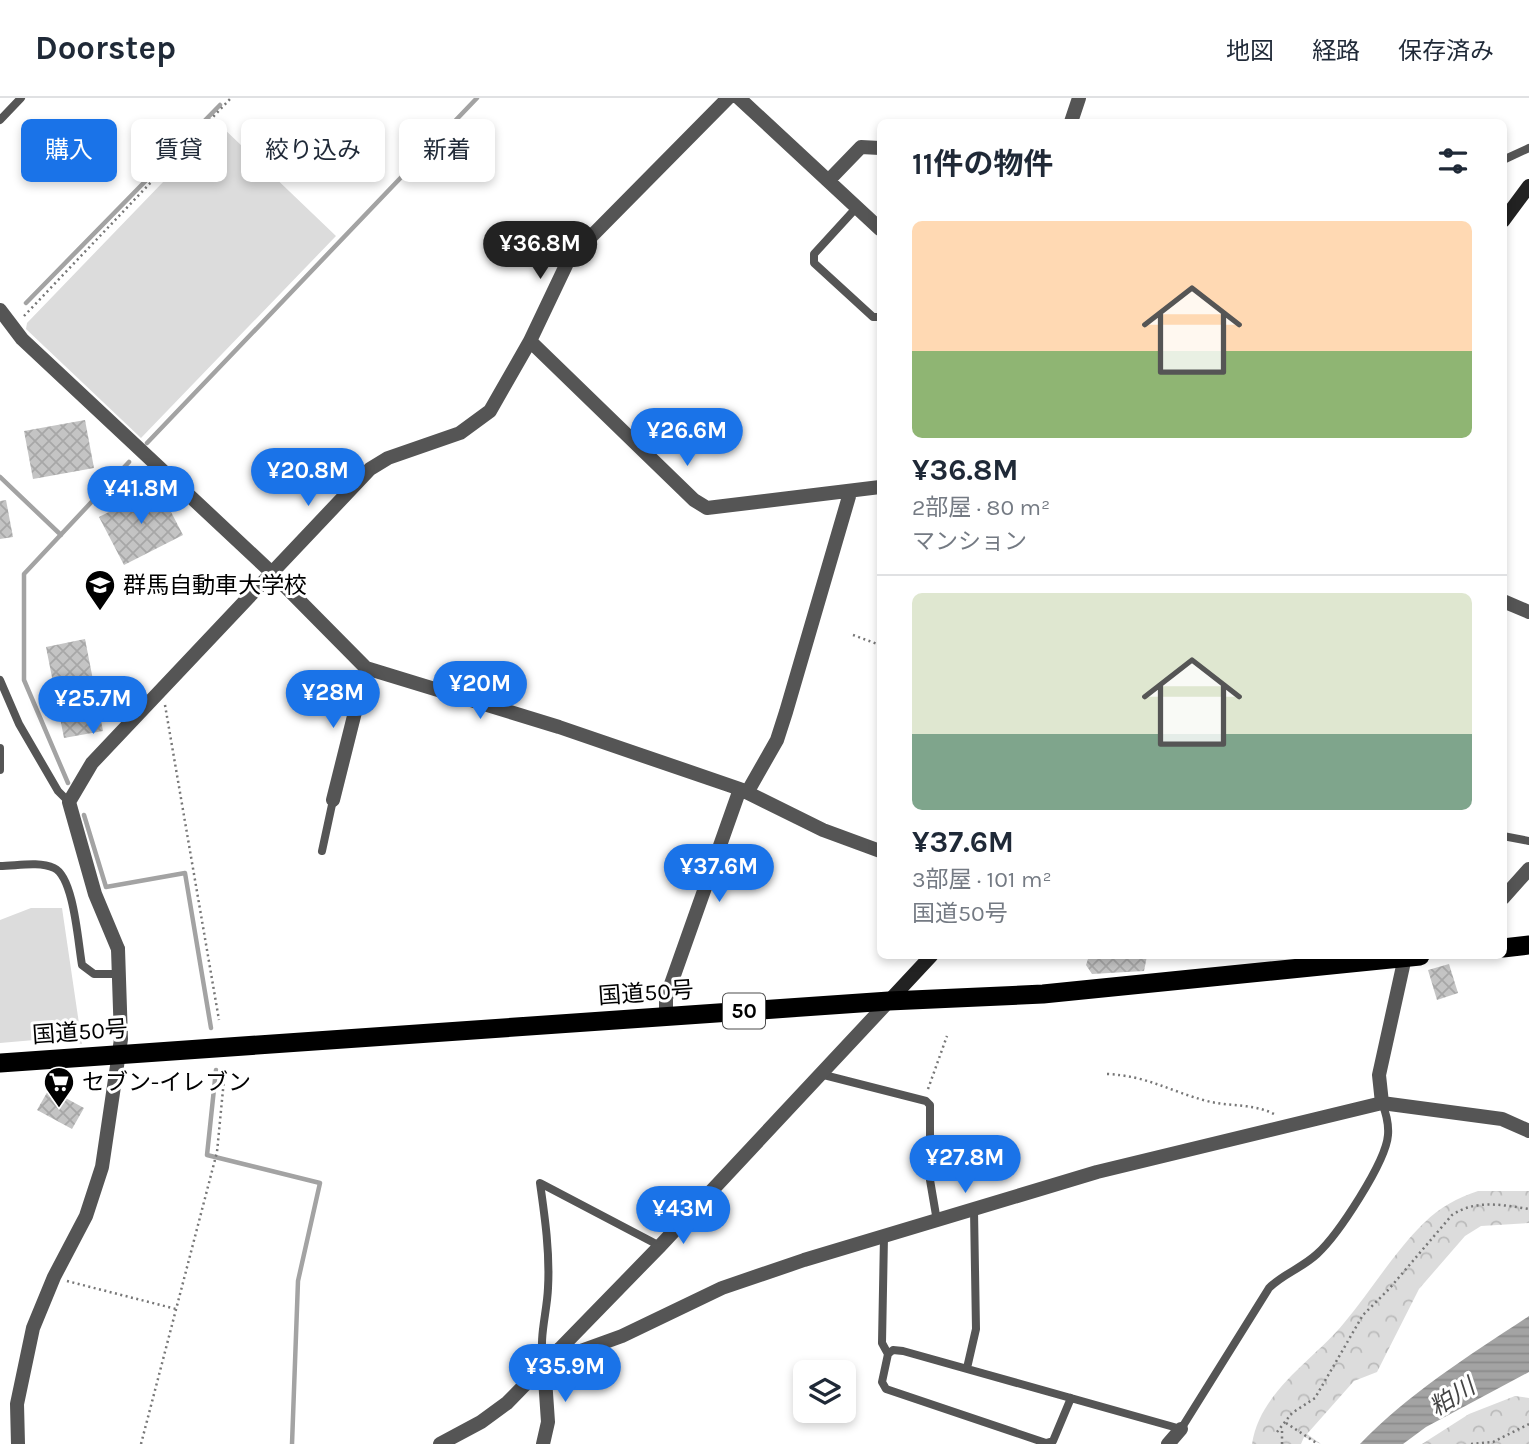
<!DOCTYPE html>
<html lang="ja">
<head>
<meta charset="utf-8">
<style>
  :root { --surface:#fff; --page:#f6f6f7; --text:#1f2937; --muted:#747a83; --line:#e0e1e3; --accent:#1a73e8 }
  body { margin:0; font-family:Karla,"Noto Sans JP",sans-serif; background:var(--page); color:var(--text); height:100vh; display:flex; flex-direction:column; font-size:26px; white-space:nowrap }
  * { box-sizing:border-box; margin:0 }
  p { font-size:23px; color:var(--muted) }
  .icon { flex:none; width:38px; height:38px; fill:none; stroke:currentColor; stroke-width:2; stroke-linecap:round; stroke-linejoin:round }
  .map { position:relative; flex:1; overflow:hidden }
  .side { position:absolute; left:877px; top:21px; width:630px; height:840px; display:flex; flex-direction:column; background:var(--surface); border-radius:10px; box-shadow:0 4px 10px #0003 }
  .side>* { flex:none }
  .banner { position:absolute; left:21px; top:21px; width:665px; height:63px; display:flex; gap:14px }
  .controls { position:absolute; left:793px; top:1262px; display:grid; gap:14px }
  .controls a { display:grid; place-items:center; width:63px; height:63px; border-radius:10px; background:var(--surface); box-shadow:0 4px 10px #0003; font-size:35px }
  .price { position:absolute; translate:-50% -60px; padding:0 16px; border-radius:24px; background:var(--accent); color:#fff; font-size:23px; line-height:46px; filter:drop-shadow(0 2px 4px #0008) }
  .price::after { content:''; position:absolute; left:50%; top:42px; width:21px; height:16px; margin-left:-10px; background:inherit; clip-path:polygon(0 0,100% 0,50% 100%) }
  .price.on { background:#222; color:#fff }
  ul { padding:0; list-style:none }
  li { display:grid; align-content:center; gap:14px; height:371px; padding:0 35px }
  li+li { border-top:2px solid var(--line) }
  li span { display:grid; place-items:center; height:217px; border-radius:10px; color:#555 }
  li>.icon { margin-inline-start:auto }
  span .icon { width:126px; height:126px; fill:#fffc; stroke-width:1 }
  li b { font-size:30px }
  h2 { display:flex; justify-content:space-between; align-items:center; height:84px; padding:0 35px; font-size:30px }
  .pill { padding:0 24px; border-radius:10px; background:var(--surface); box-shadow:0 4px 10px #0003; font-size:24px; line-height:63px }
  .pill.on { background:var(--accent); color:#fff }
  header { display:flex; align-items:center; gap:42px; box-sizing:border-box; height:98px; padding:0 35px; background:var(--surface); border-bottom:2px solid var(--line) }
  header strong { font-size:33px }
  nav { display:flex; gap:38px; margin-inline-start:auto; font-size:24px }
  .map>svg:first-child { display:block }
  .forest { fill:url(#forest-crowns) }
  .pitch { fill:#dcdcdc }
  .water { fill:url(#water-rules) }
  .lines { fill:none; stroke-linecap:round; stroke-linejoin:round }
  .stream { stroke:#a3a3a3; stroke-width:4.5 }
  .building { fill:url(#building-cross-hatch) }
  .path { stroke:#777; stroke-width:2.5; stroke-dasharray:2 3.5; stroke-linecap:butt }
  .service { stroke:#555; stroke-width:8 }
  .minor { stroke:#555; stroke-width:14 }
  .tertiary { stroke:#555; stroke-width:14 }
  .secondary { stroke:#222; stroke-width:14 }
  .trunk { stroke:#000; stroke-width:19 }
  .labels { text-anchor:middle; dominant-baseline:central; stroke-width:6; stroke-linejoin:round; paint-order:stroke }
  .shield { fill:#fff; stroke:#4c4c4c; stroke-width:2 }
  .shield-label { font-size:21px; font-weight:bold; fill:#000 }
  .poi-label { font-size:23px; fill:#000; stroke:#fff; text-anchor:start }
  .street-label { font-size:23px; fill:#000; stroke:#fff }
  .water-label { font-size:24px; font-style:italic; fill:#444; stroke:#fff }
</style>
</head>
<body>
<header>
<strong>Doorstep</strong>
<nav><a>地図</a><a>経路</a><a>保存済み</a></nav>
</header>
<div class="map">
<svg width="1529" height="1346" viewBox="0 0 1529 1346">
  <defs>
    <pattern id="forest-crowns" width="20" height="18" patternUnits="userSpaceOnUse" patternTransform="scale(1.75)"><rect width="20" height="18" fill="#dcdcdc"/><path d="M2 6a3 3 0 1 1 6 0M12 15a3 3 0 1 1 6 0" fill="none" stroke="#bbb"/></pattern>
    <pattern id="water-rules" width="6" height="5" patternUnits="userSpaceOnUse" patternTransform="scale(1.75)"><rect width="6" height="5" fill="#a3a3a3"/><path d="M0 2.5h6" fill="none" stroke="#8b8b8b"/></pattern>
    <pattern id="building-cross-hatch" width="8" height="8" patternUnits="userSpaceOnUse" patternTransform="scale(1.75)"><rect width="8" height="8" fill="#c4c4c4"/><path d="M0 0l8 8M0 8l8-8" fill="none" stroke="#a7a7a7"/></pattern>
  </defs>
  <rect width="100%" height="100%" fill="#fff"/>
  <!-- forest -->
  <path class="forest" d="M 1478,1093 L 1529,1093 L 1529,1125 L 1481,1128 L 1465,1138 L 1419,1191 L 1377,1274 L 1354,1283 L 1307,1336 L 1321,1346 L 1304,1339 L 1301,1346 L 1252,1346 C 1260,1293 1313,1263 1344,1225 C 1371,1193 1394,1154 1424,1125 C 1440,1109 1457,1100 1478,1093 Z
    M 1515,1298 L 1529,1300 L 1529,1346 L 1422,1346 L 1469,1316 Z"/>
  <!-- pitch -->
  <path class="pitch" d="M 219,26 L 336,138 L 141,340 L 26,231 L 27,225 Z
    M 31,810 L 62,810 L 82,946 L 46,941 L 0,945 L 0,822 Z"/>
  <!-- water -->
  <path class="water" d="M 1529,1218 L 1529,1274 L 1426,1329 L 1403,1346 L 1360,1346 C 1409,1295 1470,1257 1529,1218 Z"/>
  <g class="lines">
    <!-- stream -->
    <path class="stream" d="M 26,205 L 220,7
      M 147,345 L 477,0
      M 0,379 L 61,437
      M 68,685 L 24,582 L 24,476 L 129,364
      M 84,717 L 106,789 L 185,775 L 211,930
      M 216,972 L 207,1057 L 320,1085 L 298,1183 L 292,1346"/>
  </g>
  <!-- building -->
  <path class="building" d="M 85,322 L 94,370 L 33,381 L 24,333 Z
    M 158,389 L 183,437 L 124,467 L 99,419 Z
    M 6,402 L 13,439 L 0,441 L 0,403 Z
    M 85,541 L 103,633 L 64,640 L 46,549 Z
    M 1089,858 L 1147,858 L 1144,873 L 1092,876 L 1086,867 Z
    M 1449,866 L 1458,895 L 1437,902 L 1428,872 Z
    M 49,991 L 84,1010 L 72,1031 L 37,1012 Z"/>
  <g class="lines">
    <!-- path -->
    <path class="path" d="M 24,218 L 231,0
      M 853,537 L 880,547
      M 165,607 L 219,922
      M 1107,976 C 1148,978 1169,993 1207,1003 C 1230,1009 1254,1005 1276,1017
      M 928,991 L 947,938
      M 67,1183 L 176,1211
      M 1286,1325 L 1318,1346
      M 1277,1334 L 1292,1315 L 1315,1300 L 1363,1217 L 1389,1191 L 1452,1117 C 1476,1101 1502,1107 1529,1111
      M 141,1346 L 217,1054 L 225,971
      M 1282,1346 L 1282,1330
      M 1471,1346 L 1493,1344 L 1529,1326"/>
    <!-- service -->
    <path class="service" d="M 0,22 L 21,0
      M 1503,62 L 1529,50
      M 857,109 L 814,156 L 814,165 L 873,219 L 880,219
      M 0,582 L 19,626 L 58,693 L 69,704
      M 0,650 L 0,672
      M 1503,738 L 1529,743
      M 322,753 L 333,702
      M 0,768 C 16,768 39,763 54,770 C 74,779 78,845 82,867 L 94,876 L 120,876
      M 820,976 L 926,1003 L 930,1007 L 930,1082 L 937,1123
      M 884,1138 L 882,1245 L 888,1256
      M 544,1266 C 538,1240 547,1216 548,1190 C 550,1155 545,1120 540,1085 L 660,1148
      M 967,1270 L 976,1231 L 974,1112
      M 1071,1300 L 1053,1343 L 1046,1345 L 886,1291 L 882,1284 L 888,1256 L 893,1252 L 903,1253 L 1181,1331 L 1269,1190 C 1283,1176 1302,1170 1317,1156 C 1338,1137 1386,1064 1388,1037 C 1389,1025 1386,1015 1382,1005"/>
    <!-- minor -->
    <path class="minor" d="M 739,0 L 880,131
      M 1071,24 L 1079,0
      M 829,82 L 861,49 L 880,50
      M 0,212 L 22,241 L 271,474 L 366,570 L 559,629 L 740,691 L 823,732 L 880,753
      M 530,243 L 694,402 L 707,410 L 880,389
      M 1503,503 L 1529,514
      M 748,693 L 777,642 L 786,614 L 850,395
      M 333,702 L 366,570
      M 1503,800 L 1529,771
      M 118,851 L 95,796 L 69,704 L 92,665 L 370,371 L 388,360 L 460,335 L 490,313 L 530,243 L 569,161 L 728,0
      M 666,918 L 666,900 L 740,691
      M 1382,1005 L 1379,977 L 1405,859
      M 558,1252 L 575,1255 L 622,1238 L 722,1190 L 804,1162 L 1097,1074 L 1382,1005 L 1502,1021 L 1529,1033
      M 543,1346 L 548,1324 L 544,1266
      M 1168,1346 L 1181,1331"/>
    <!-- tertiary -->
    <path class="tertiary" d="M 18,1346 L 17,1306 L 33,1230 L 54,1179 L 86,1118 L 102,1069 L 121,941 L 118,851
      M 440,1346 L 481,1324 L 507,1305 L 660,1148 L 889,903"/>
    <!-- secondary -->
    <path class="secondary" d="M 1503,123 L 1529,88
      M 889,903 L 931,858"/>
    <!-- trunk -->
    <path class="trunk" d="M 1503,850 L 1529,847
      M 0,965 L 889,903 L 1043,896 L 1420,858"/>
  </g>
  <!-- icons -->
  <defs>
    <g id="university-pin" transform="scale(1.575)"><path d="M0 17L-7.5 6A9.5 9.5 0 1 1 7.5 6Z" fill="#000" stroke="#fff"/><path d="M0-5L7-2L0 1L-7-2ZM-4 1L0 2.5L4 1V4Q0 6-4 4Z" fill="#fff"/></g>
    <g id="supermarket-pin" transform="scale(1.575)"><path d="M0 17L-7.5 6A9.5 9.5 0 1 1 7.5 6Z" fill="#000" stroke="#fff"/><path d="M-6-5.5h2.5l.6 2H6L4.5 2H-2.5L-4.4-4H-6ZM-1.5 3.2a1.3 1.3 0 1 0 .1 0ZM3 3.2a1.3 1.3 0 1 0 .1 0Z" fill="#fff"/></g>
  </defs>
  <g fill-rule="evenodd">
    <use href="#university-pin" x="100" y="487"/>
    <use href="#supermarket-pin" x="59" y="984"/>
  </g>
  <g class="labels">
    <!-- shield labels -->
    <rect class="shield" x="723" y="895.5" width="42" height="35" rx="5"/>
    <g class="shield-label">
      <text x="744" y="913">50</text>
    </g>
    <!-- poi labels -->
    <g class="poi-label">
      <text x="123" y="487">群馬自動車大学校</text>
      <text x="82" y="984">セブン-イレブン</text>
    </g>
    <!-- street labels -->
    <g class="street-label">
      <text transform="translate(646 895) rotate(-4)">国道50号</text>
      <text transform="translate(80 934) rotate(-4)">国道50号</text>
    </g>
    <!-- water labels -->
    <g class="water-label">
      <text transform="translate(1452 1299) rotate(-32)">粕川</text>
    </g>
  </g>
</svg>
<div class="controls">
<a><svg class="icon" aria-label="layers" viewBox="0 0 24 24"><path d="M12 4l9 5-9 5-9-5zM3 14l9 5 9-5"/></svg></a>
</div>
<b class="price on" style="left:540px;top:183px">¥36.8M</b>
<b class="price" style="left:687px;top:370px">¥26.6M</b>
<b class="price" style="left:308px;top:410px">¥20.8M</b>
<b class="price" style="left:141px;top:428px">¥41.8M</b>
<b class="price" style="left:480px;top:623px">¥20M</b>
<b class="price" style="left:333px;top:632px">¥28M</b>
<b class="price" style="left:93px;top:638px">¥25.7M</b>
<b class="price" style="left:719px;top:806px">¥37.6M</b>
<b class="price" style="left:965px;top:1097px">¥27.8M</b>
<b class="price" style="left:683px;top:1148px">¥43M</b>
<b class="price" style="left:565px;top:1306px">¥35.9M</b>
<div class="banner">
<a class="pill on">購入</a>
<a class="pill">賃貸</a>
<a class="pill">絞り込み</a>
<a class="pill">新着</a>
</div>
<section class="side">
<h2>11件の物件<svg class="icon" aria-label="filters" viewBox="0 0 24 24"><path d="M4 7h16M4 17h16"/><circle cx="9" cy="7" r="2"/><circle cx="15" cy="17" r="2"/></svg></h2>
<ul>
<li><span style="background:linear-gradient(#ffd9b3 60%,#8fb573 0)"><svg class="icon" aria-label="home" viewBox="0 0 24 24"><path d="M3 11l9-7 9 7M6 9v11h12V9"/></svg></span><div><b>¥36.8M</b><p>2部屋 · 80 m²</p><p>マンション</p></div></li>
<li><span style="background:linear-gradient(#dfe7d0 65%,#7fa58c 0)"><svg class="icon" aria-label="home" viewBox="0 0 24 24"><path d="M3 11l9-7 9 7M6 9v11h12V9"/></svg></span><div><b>¥37.6M</b><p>3部屋 · 101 m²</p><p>国道50号</p></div></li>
</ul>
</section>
</div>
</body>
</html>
